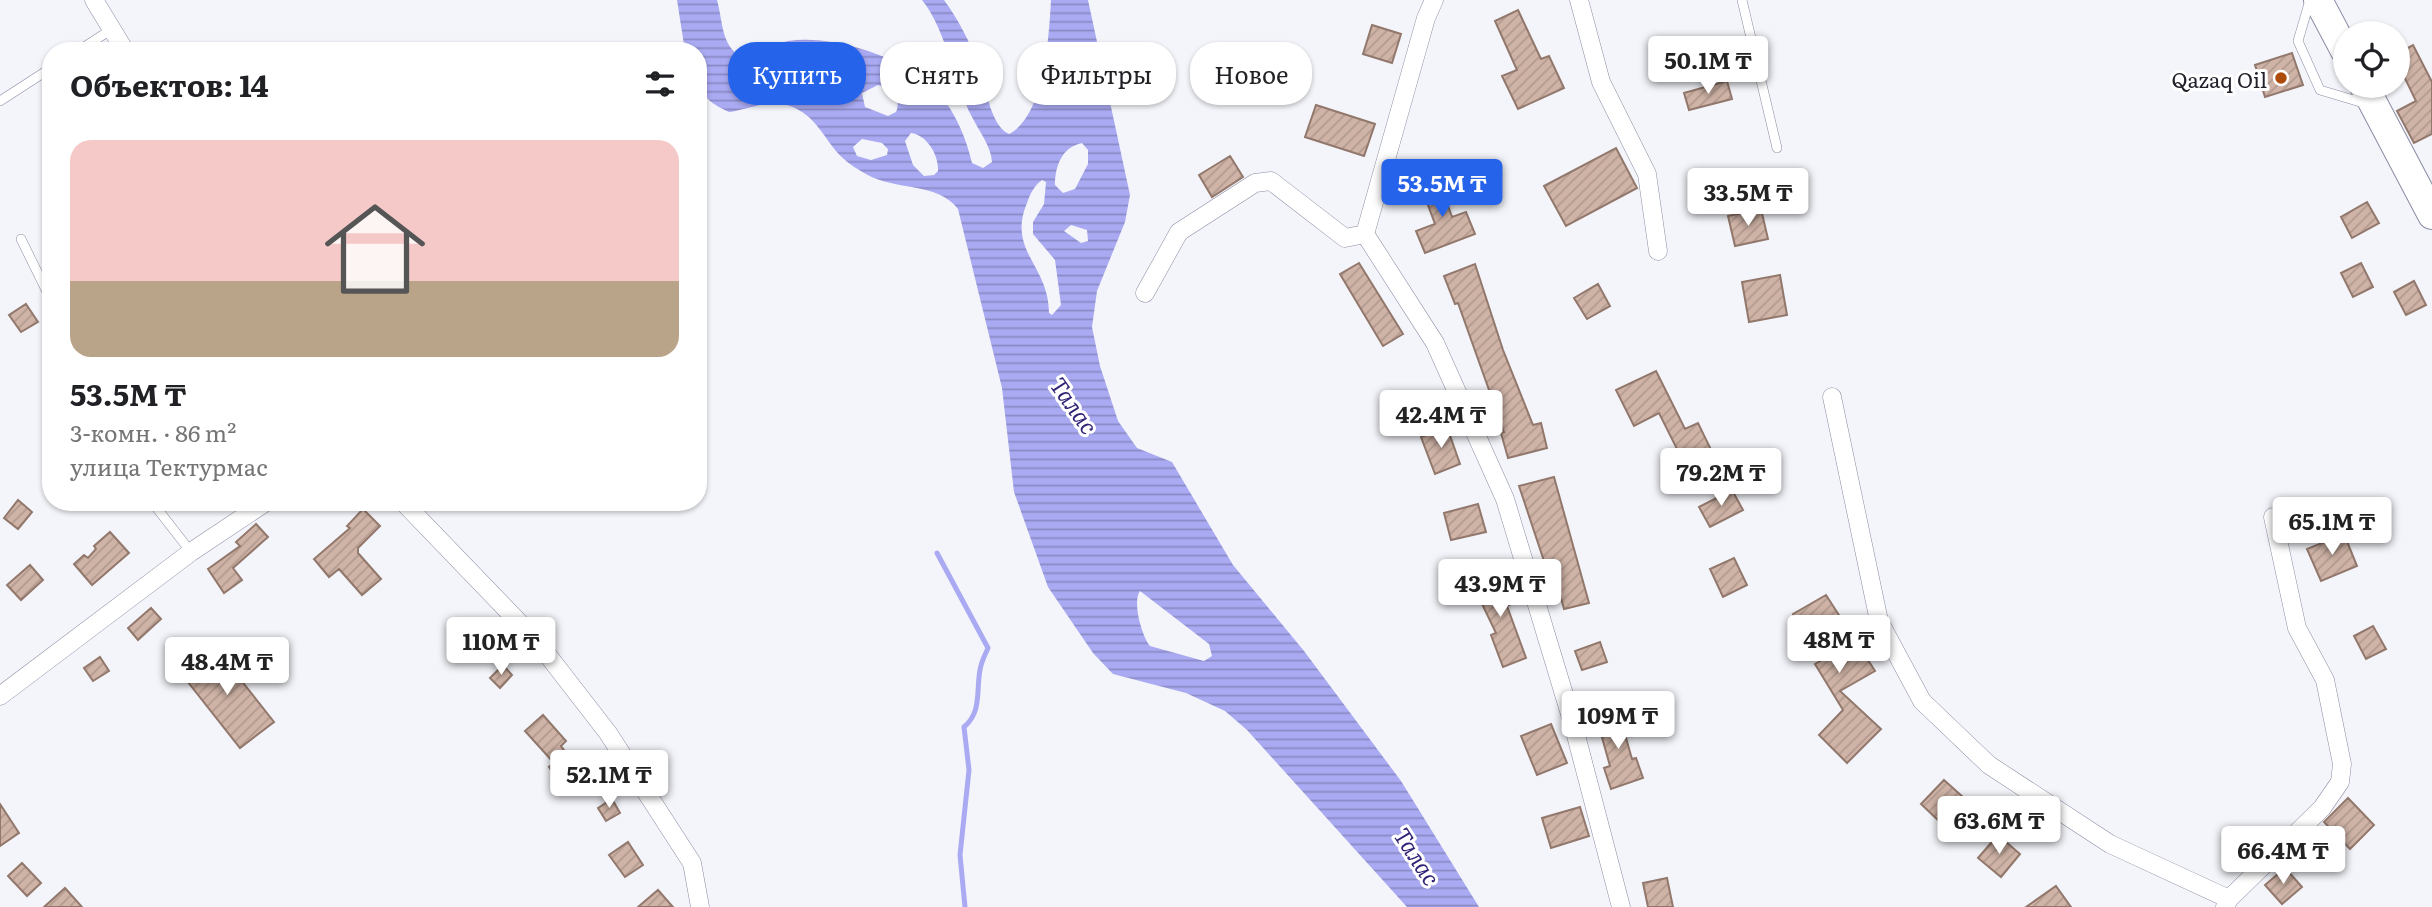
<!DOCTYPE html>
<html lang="ru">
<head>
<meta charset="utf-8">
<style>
  :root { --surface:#fff; --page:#f2f2f2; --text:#202124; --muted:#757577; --line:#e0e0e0; --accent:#2563eb }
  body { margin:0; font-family:Literata,serif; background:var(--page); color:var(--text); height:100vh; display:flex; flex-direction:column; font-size:26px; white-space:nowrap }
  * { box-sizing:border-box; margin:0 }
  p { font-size:23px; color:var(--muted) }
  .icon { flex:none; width:38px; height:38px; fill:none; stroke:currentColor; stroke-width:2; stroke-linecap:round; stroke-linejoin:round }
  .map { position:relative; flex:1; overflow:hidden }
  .panel { position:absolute; left:42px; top:42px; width:665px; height:469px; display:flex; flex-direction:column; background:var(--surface); border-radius:28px; box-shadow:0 2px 5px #0004 }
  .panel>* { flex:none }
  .top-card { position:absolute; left:728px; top:42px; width:665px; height:63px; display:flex; gap:14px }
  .fabs { position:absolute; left:2333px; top:21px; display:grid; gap:14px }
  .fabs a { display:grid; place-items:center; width:77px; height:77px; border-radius:50%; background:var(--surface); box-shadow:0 2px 5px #0004; font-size:35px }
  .price { position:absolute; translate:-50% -60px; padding:0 16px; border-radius:7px; background:#fff; color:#222; font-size:23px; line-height:46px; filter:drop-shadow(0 2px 4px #0008) }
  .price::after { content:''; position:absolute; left:50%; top:42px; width:21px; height:16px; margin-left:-10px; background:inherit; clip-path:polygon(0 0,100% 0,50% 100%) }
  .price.active { background:var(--accent); color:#fff }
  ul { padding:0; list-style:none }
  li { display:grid; align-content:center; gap:14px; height:371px; padding:0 28px }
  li+li { border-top:2px solid var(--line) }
  li span { display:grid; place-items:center; height:217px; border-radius:21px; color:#555 }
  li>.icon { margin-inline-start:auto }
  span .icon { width:126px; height:126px; fill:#fffc; stroke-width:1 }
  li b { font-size:30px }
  h2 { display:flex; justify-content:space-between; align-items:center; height:84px; padding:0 28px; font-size:30px }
  .chip { padding:0 24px; border-radius:28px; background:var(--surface); box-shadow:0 2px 5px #0004; font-size:24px; line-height:63px }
  .chip.active { background:var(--accent); color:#fff }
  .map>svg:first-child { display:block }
  .water { fill:url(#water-rules); fill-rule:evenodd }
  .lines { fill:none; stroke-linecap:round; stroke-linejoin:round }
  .stream { stroke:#aaaaf3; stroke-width:5 }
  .building { fill:url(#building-hatch); stroke:#92786c; stroke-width:2 }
  .lane-casing { stroke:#8b8ca4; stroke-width:10 }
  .street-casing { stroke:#8b8ca4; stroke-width:19 }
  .primary-casing { stroke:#8b8ca4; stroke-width:30 }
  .lane { stroke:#fff; stroke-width:9 }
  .street { stroke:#fff; stroke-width:18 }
  .primary { stroke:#fff; stroke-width:28 }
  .poi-dot { fill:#ad4c0a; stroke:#fff; stroke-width:2.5 }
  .labels { text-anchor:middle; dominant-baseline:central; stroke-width:6; stroke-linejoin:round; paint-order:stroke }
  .poi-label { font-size:21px; fill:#22222c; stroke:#fff; text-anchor:end }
  .water-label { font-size:23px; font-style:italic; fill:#312477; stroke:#fff }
</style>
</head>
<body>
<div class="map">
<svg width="2432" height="907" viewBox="0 0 2432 907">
  <defs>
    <pattern id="water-rules" width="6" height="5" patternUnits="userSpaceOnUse" patternTransform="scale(1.75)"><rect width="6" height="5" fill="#aaaaf3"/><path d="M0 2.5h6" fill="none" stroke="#8a8ac5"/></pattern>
    <pattern id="building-hatch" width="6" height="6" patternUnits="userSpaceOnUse" patternTransform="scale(1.75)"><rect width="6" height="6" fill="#cfb3a6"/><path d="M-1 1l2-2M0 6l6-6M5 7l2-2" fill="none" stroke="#b19a8f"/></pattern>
  </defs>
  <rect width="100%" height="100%" fill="#f4f5fa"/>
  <!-- water -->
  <path class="water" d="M 677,0 L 717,0 C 723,21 721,47 742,57 C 758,54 772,44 788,41 C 830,35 887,53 921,77 C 948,95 965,132 972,163 L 983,168 L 992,162 C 991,146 979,131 972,117 C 954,83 946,29 922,0 L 944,0 C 958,19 970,42 978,64 C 986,83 989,125 1009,134 C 1045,116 1049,35 1051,0 L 1088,0 L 1130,195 L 1125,222 L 1097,291 L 1092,327 L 1100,366 L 1118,421 L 1137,448 L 1172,462 L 1233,565 L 1304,651 L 1401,781 L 1479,907 L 1407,907 L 1247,730 L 1225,711 L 1186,693 L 1113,674 L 1093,653 L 1048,587 L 1014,492 L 1002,388 L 958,209 C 938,182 895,191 866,174 C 859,170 850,165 844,159 C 824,142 819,115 787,105 C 768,99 747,110 729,112 C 695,96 698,86 698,51 L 685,51 ZM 878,85 C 891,88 902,98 896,112 L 888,116 L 865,107 L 862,93 ZM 911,133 C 927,135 939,155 938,171 L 934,175 L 924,176 L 913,165 L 905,141 ZM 862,139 L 882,143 L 888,149 L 887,155 L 871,160 L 857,156 L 853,147 ZM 1082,143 L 1088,150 L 1088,164 L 1075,189 L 1063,193 L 1055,185 C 1055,166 1062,147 1082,143 ZM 1042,180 L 1046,182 L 1044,204 L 1033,222 L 1033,234 L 1055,260 L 1061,305 L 1052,315 L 1049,313 C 1049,265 1007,251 1027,203 C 1030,194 1034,186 1042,180 ZM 1071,225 L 1087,230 L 1088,241 L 1081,243 L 1064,231 ZM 1140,591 L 1209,644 L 1212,656 L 1204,661 L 1150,646 C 1142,636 1132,602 1140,591 Z"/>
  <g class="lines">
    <!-- stream -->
    <path class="stream" d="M 937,553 L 988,648 C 985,655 981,662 980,670 C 976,691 982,712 964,727 L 969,770 L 960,855 L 965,907"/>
  </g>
  <!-- building -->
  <path class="building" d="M 1518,10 L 1541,59 L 1549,56 L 1564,88 L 1518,109 L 1502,76 L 1517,70 L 1495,21 Z
    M 1372,25 L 1401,34 L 1392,63 L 1363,54 Z
    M 2413,45 L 2432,82 L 2432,134 L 2414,143 L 2397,111 L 2416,101 L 2398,64 L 2398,53 Z
    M 2292,53 L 2303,85 L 2265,97 L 2255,65 Z
    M 1727,81 L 1732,99 L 1689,110 L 1684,93 Z
    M 1316,105 L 1375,124 L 1364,156 L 1305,137 Z
    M 1616,148 L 1637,188 L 1566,226 L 1544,186 Z
    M 1230,156 L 1243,177 L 1212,197 L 1199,175 Z
    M 1437,174 L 1452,217 L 1466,212 L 1475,234 L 1425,253 L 1416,231 L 1435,224 L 1419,181 Z
    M 2367,202 L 2379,223 L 2352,238 L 2341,217 Z
    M 1761,209 L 1768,239 L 1735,246 L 1728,216 Z
    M 1359,263 L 1403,334 L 1383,346 L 1340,274 Z
    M 2361,263 L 2373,287 L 2353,297 L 2341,273 Z
    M 1475,264 L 1503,350 L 1533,425 L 1541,423 L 1547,448 L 1508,458 L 1501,433 L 1504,432 L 1458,303 L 1455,304 L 1444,276 Z
    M 1780,275 L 1787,315 L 1749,322 L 1742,282 Z
    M 2414,281 L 2426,305 L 2406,315 L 2394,292 Z
    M 1598,284 L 1610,306 L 1587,319 L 1574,298 Z
    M 26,304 L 38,322 L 21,332 L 9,315 Z
    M 1656,371 L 1685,429 L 1698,423 L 1717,462 L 1690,475 L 1659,413 L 1634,426 L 1616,390 Z
    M 1447,427 L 1460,464 L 1435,474 L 1421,437 Z
    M 1554,477 L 1589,603 L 1564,609 L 1552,565 L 1546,567 L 1519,486 Z
    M 1732,490 L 1743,510 L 1710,527 L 1699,507 Z
    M 18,500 L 32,512 L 18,529 L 4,518 Z
    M 1478,504 L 1486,532 L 1451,540 L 1444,513 Z
    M 363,509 L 380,526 L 358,548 L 358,553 L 381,579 L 362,595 L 339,569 L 329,577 L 314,559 L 350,528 L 347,526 Z
    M 256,524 L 268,537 L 233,568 L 242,580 L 224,593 L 208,569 L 240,546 L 236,542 Z
    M 110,532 L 129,553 L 92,585 L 74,564 L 84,555 L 88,558 L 96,549 L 94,546 Z
    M 2344,534 L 2357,566 L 2321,581 L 2307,549 Z
    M 1734,558 L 1747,585 L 1723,597 L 1710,569 Z
    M 30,565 L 43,580 L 21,600 L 7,585 Z
    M 1496,572 L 1511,604 L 1507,606 L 1526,658 L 1503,667 L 1491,635 L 1496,633 L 1472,583 Z
    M 1826,595 L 1875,671 L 1840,691 L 1881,729 L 1847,763 L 1819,735 L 1843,710 L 1815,664 L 1822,660 L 1793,614 Z
    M 151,608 L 161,619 L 138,640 L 128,628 Z
    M 2373,626 L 2386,649 L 2366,659 L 2354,636 Z
    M 1600,642 L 1607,662 L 1582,670 L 1575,651 Z
    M 214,646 L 274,722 L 240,748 L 180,672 Z
    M 100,657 L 109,671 L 93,681 L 84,668 Z
    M 503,665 L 512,675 L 500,688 L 490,678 Z
    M 1618,710 L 1632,759 L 1636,758 L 1643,778 L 1611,789 L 1604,768 L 1610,766 L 1596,716 Z
    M 543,715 L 566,741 L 561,746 L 581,773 L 563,786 L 549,767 L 554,763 L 525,731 Z
    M 1551,724 L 1567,763 L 1537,775 L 1521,736 Z
    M 1944,780 L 1963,797 L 1940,822 L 1921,804 Z
    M 2348,798 L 2374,825 L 2350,849 L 2324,822 Z
    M 612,799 L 620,813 L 606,821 L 598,808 Z
    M 0,804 L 19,833 L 0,846 Z
    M 1580,807 L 1589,836 L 1551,848 L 1542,818 Z
    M 1998,835 L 2020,854 L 2001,877 L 1978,858 Z
    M 628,842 L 643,865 L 625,877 L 609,855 Z
    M 22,863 L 41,883 L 27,896 L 8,876 Z
    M 2285,868 L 2302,887 L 2282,904 L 2265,885 Z
    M 1667,878 L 1673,907 L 1648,907 L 1643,883 Z
    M 2056,886 L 2071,907 L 2026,907 Z
    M 65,888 L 82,907 L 44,907 Z
    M 658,890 L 673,907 L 638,907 Z"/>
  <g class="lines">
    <!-- lane casing -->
    <g class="lane-casing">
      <path id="lane" d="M 1742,0 L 1777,148
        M 2310,0 L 2298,41 L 2320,90 L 2367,104
        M 78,51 L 112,29
        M 0,101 L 51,68
        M 21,239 L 51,300
        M 152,502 L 191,552"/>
    </g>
    <!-- street casing -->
    <g class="street-casing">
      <path id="street" d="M 94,0 L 125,51
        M 1434,0 L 1426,18 L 1365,234 L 1435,343 L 1505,499 L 1573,724 L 1621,907
        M 1579,0 L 1601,82 L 1647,174 L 1658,251
        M 1145,293 L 1179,232 L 1255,183 L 1271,181 L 1345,238 L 1365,234
        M 1832,397 L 1879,621 L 1922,701 L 1989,765 L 2110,844 L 2229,899 L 2225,907
        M 403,502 L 536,640 L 608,733 L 692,863 L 700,907
        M 0,696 L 191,552 L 266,502
        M 2229,899 L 2322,808 L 2340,782 L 2342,764 L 2325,680 L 2297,628 L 2273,517"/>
    </g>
    <!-- primary casing -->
    <g class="primary-casing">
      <path id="primary" d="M 2318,0 L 2345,51
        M 2364,86 L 2432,215"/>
    </g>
    <!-- lane -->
    <use href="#lane" class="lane"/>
    <!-- street -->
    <use href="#street" class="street"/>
    <!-- primary -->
    <use href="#primary" class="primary"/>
  </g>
  <!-- markers -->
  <circle class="poi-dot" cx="2281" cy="78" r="7"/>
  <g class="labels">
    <!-- poi labels -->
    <g class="poi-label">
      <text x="2267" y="78">Qazaq Oil</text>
    </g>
    <!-- water labels -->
    <g class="water-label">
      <text transform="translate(1075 405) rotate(55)">Талас</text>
      <text transform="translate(1418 856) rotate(57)">Талас</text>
    </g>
  </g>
</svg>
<div class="fabs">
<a><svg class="icon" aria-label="locate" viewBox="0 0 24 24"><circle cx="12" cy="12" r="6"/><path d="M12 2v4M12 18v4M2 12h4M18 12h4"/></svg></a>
</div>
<b class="price" style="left:1708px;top:96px">50.1M ₸</b>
<b class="price active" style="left:1442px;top:219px">53.5M ₸</b>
<b class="price" style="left:1748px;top:228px">33.5M ₸</b>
<b class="price" style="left:1441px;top:450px">42.4M ₸</b>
<b class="price" style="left:1721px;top:508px">79.2M ₸</b>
<b class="price" style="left:2332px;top:557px">65.1M ₸</b>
<b class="price" style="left:1500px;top:619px">43.9M ₸</b>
<b class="price" style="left:1839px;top:675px">48M ₸</b>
<b class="price" style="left:501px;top:677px">110M ₸</b>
<b class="price" style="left:227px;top:697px">48.4M ₸</b>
<b class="price" style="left:1618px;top:751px">109M ₸</b>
<b class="price" style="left:609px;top:810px">52.1M ₸</b>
<b class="price" style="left:1999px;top:856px">63.6M ₸</b>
<b class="price" style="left:2283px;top:886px">66.4M ₸</b>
<div class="top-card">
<a class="chip active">Купить</a>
<a class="chip">Снять</a>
<a class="chip">Фильтры</a>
<a class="chip">Новое</a>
</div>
<section class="panel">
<h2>Объектов: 14<svg class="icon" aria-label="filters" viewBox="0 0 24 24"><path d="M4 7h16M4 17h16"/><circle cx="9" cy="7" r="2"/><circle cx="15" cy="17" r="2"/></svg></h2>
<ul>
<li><span style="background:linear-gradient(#f6c9c9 65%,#b9a48a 0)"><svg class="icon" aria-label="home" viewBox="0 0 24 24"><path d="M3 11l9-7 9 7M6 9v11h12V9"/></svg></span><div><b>53.5M ₸</b><p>3-комн. · 86 m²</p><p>улица Тектурмас</p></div></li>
</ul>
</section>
</div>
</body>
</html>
